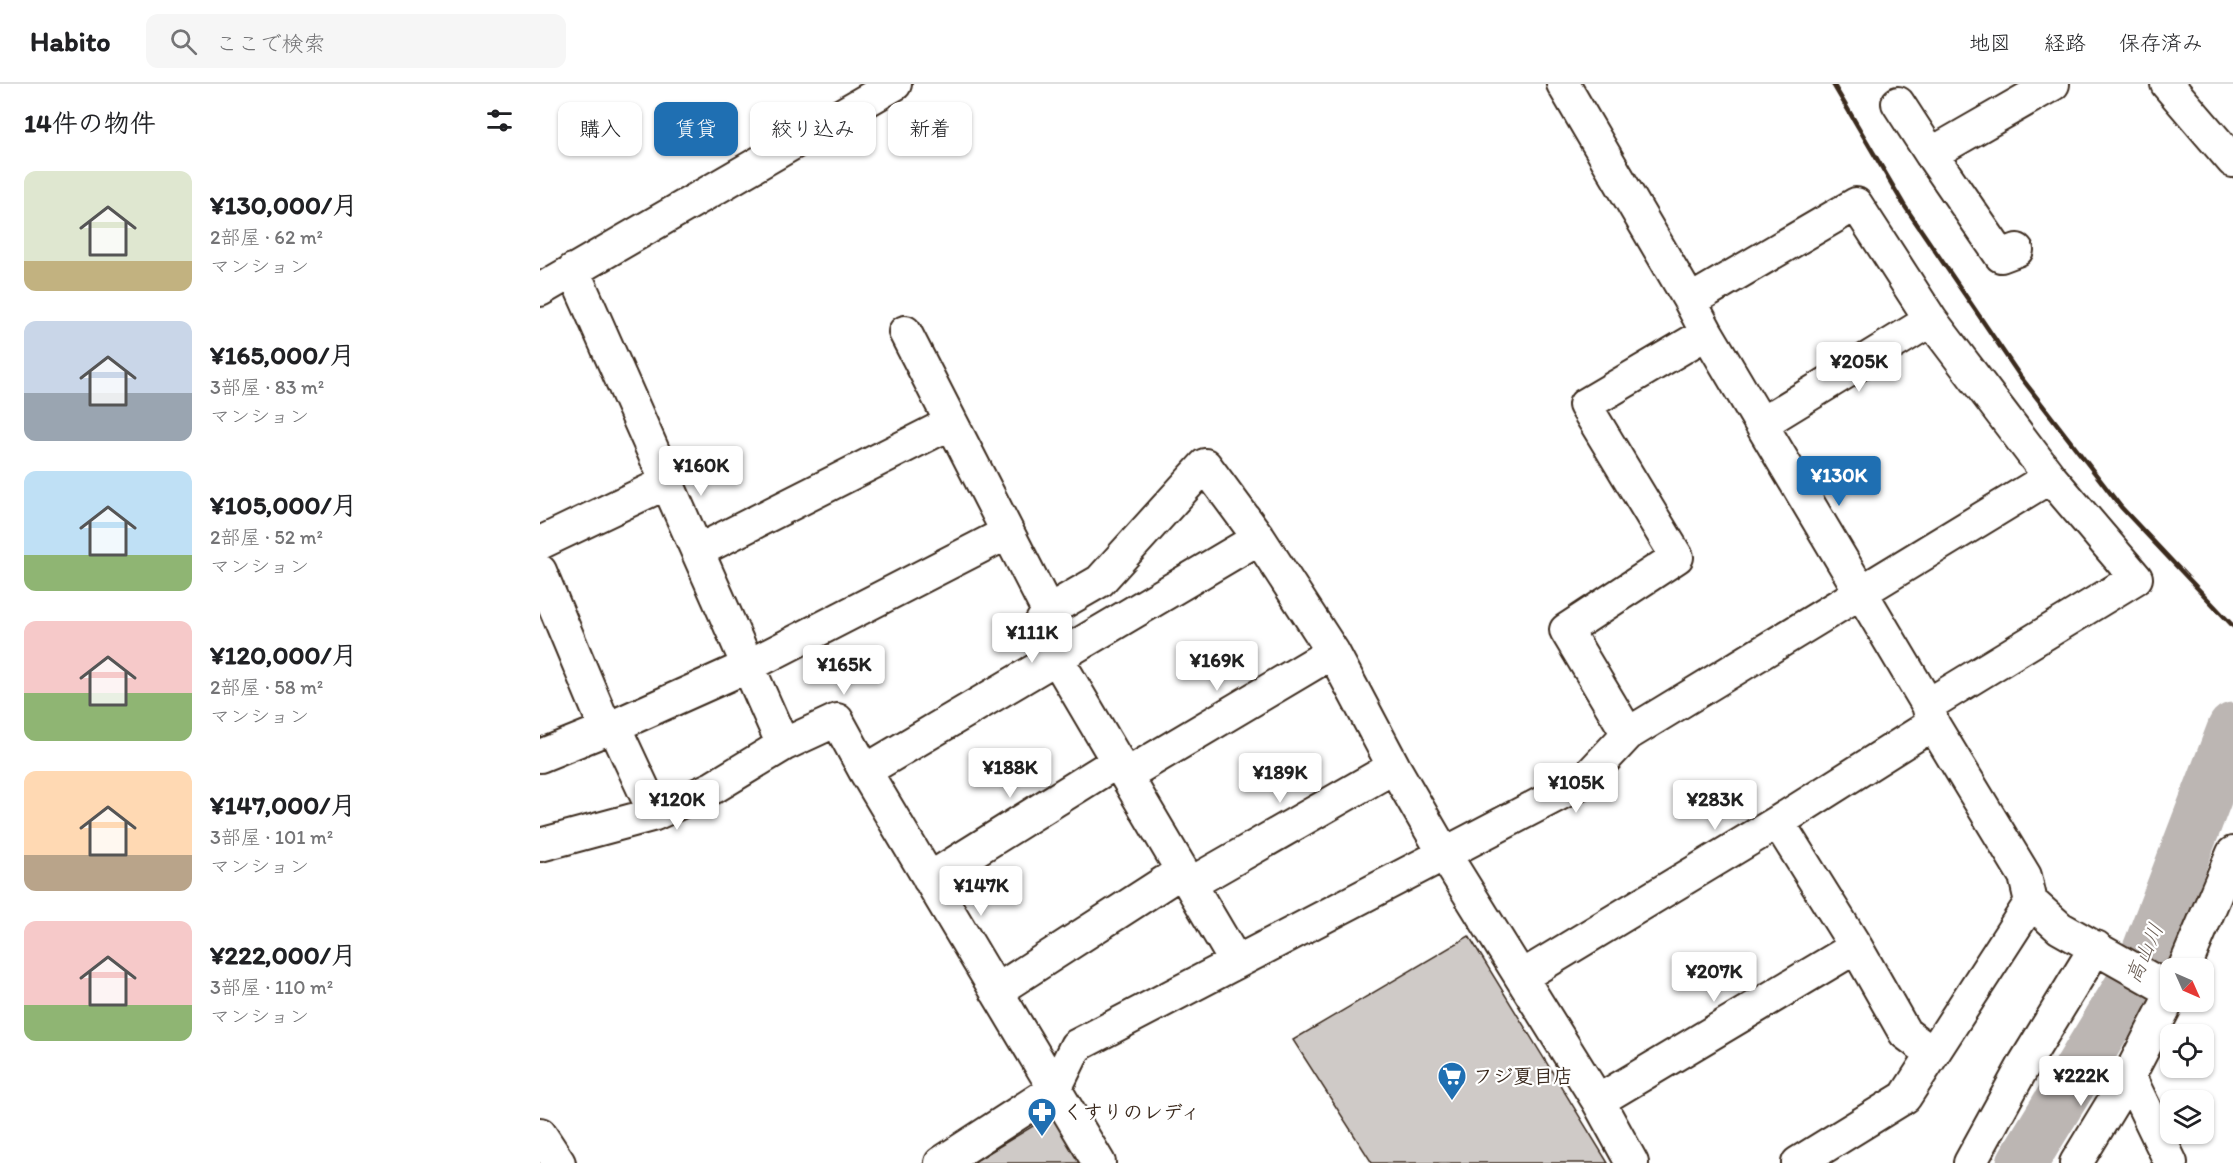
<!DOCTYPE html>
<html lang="ja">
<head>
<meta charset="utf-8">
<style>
  :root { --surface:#fff; --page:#f6f6f6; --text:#202124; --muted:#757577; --line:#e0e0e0; --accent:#1f6fb2 }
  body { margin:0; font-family:Itim,"Klee One",sans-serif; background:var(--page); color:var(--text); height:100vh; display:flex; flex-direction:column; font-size:22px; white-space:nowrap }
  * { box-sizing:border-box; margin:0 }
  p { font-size:20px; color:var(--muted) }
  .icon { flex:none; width:33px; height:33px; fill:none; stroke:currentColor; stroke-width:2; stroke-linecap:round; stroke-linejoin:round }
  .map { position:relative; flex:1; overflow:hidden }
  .sheet { display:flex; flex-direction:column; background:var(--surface); width:540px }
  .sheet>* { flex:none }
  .hud { position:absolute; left:18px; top:18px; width:570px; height:54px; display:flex; gap:12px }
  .needle { width:39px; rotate:135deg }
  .controls { position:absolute; left:1620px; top:874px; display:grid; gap:12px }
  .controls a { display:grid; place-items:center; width:54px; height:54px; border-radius:12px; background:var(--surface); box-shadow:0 2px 4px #0004; font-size:30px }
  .price { position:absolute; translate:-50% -51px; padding:0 14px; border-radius:6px; background:#fff; color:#222; font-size:20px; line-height:39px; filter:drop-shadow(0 2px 3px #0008) }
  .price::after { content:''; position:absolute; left:50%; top:36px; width:18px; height:14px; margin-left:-9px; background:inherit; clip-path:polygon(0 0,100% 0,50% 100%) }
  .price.current { background:var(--accent); color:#fff }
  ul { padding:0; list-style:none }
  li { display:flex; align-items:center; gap:18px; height:150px; padding:0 24px }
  li span { display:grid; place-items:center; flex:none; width:168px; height:120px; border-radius:12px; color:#555 }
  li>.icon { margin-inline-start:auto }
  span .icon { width:72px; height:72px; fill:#fffc; stroke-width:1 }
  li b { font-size:26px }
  h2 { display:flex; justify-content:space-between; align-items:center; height:72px; padding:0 24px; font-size:26px }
  .tag { padding:0 21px; border-radius:12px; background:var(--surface); box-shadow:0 2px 4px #0004; font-size:21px; line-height:54px }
  .tag.current { background:var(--accent); color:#fff }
  header { display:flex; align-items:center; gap:36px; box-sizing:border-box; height:84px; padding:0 30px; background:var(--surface); border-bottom:2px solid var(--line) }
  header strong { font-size:28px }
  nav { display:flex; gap:33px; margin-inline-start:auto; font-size:21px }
  .search { width:420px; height:54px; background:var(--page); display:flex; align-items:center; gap:15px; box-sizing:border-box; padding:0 21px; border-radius:12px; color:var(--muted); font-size:22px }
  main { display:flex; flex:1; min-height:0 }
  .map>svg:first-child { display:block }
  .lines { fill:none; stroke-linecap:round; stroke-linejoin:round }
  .river { stroke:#bcb6b3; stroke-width:51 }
  .building { fill:#cfcac7; stroke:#3b2a1e; stroke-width:1.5 }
  .minor-casing { stroke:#3b2a1e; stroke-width:36 }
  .minor { stroke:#fff; stroke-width:32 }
  .rail { stroke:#3b2a1e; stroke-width:4.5 }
  .labels { text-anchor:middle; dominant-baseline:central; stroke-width:4.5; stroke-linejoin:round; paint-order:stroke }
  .poi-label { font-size:20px; font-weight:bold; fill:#3b2a1e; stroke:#fff; text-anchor:start }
  .water-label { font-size:21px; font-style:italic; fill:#685b52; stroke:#fff }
</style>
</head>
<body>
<header>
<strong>Habito</strong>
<div class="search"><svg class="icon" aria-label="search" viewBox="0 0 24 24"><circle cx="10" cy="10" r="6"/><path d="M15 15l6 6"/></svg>ここで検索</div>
<nav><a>地図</a><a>経路</a><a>保存済み</a></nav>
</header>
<main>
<section class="sheet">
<h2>14件の物件<svg class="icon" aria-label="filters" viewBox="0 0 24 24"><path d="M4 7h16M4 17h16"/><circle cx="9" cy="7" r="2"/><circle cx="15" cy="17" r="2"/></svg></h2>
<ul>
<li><span style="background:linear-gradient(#dfe7d0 75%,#c2b280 0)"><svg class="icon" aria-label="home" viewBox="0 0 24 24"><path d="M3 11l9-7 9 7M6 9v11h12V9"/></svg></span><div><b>¥130,000/月</b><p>2部屋 · 62 m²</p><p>マンション</p></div></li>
<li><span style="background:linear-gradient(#c9d6e8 60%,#9aa5b1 0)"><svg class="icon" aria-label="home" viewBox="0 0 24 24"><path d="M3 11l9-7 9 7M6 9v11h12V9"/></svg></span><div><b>¥165,000/月</b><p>3部屋 · 83 m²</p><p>マンション</p></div></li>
<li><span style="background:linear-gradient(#bfe0f5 70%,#8fb573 0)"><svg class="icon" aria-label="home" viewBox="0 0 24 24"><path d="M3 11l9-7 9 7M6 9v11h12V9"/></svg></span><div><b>¥105,000/月</b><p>2部屋 · 52 m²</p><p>マンション</p></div></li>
<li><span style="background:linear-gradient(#f6c9c9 60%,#8fb573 0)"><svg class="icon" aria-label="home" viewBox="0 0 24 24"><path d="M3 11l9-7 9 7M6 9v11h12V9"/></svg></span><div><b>¥120,000/月</b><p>2部屋 · 58 m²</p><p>マンション</p></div></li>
<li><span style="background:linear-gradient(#ffd9b3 70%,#b9a48a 0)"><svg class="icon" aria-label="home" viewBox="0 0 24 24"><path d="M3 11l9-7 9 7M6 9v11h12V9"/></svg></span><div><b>¥147,000/月</b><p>3部屋 · 101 m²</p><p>マンション</p></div></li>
<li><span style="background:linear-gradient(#f6c9c9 70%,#8fb573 0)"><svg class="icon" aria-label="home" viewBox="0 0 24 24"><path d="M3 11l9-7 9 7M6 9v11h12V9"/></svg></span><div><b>¥222,000/月</b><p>3部屋 · 110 m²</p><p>マンション</p></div></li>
</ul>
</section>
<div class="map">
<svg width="1693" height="1079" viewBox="0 0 1693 1079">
  <rect width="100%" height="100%" fill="#fff"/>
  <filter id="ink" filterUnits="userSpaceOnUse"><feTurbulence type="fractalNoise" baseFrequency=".0167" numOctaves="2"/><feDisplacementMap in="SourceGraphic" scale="12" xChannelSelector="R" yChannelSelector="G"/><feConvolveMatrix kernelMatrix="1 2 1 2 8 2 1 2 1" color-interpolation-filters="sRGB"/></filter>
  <g filter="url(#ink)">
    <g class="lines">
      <!-- river -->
      <path class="river" d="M 1482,1079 L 1601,884 L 1693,644"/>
    </g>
    <!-- building -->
    <path class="building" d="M 929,852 L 1068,1079 L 832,1079 L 753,956 Z
      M 516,1028 L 544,1079 L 432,1079 Z"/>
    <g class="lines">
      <!-- minor casing -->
      <g class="minor-casing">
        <path id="minor" d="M 1023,0 L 1150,217 L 1167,249 L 1388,621 L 1393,640 L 1485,792 L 1491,818 L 1520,844 L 1630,906
          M 1627,0 L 1693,77
          M 1358,19 L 1391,70
          M 1477,166 L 1461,172 L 1391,70 L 1513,0
          M 33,186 L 243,661
          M 0,206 L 355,0
          M 1150,217 L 1316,120 L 1391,236 L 1510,393 L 1596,494 L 1388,621
          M 365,248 L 508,527 L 500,541 L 516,573 L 696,878
          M 1221,340 L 1391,236
          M 0,459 L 128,398
          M 158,467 L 411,339
          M 0,487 L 66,645
          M 508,527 L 560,497 L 665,381 L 719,454
          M 74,642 L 115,730
          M 1088,650 L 1026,546 L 1137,473 L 1045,321 L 1167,249
          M 0,672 L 74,642 L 208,582 L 467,449
          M 325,687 L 719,454 L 793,568 L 854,683 L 905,771 L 1058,1017 L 1092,1079
          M 586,691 L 793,568
          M 1238,738 L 1316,863 L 1365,949 L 1393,970
          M 0,761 L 115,730 L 174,703 L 243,661 L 297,636 L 325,687 L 559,1079
          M 389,795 L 578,677
          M 650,800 L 854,683
          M 1644,885 L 1693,769
          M 981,893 L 1238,738 L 1393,640
          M 456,907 L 642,787
          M 1589,992 L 1631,1079
          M 1058,1017 L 1316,863
          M 0,1050 L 19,1079
          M 401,1079 L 515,1005 L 536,962 L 1044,697 L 1088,650 L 1510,393
          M 1258,1079 L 1365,1013 L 1491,818
          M 1430,1079 L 1485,979 L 1556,863
          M 1536,1079 L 1589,992 L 1630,913"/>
      </g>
      <!-- minor -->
      <use href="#minor" class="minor"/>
      <!-- rail -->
      <path class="rail" d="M 1293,0 L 1364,121 L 1480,292 L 1581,423 L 1693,542"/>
    </g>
  </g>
  <!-- icons -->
  <defs>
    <g id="supermarket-pin" transform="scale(1.5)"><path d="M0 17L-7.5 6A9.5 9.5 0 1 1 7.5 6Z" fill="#1f6fb2" stroke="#fff"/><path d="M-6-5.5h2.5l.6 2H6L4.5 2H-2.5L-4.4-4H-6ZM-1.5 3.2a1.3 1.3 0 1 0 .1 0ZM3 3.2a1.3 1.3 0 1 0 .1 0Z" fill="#fff"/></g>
    <g id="pharmacy-pin" transform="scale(1.5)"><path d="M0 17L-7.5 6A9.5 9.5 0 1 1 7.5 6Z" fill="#1f6fb2" stroke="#fff"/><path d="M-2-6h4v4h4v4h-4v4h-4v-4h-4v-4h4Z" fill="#fff"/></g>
  </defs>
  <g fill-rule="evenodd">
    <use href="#supermarket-pin" x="912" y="992"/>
    <use href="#pharmacy-pin" x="502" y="1028"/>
  </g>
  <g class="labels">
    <!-- poi labels -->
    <g class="poi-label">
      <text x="933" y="992">フジ夏目店</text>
      <text x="523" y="1028">くすりのレディ</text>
    </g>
    <!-- water labels -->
    <g class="water-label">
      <text transform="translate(1604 869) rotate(-66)">高山川</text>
    </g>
  </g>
</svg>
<div class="controls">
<a><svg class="needle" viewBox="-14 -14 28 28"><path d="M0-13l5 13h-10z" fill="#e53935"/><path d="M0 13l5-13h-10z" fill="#757577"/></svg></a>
<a><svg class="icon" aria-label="locate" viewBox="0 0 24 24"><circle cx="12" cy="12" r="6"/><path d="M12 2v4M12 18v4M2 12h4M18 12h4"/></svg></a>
<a><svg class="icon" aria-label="layers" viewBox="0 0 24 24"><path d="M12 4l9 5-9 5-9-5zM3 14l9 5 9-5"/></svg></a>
</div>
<b class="price" style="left:1319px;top:309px">¥205K</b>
<b class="price" style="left:161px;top:413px">¥160K</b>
<b class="price current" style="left:1299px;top:423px">¥130K</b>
<b class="price" style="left:492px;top:580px">¥111K</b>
<b class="price" style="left:677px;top:608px">¥169K</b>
<b class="price" style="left:304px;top:612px">¥165K</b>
<b class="price" style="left:470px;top:715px">¥188K</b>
<b class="price" style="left:740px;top:720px">¥189K</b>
<b class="price" style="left:1036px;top:730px">¥105K</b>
<b class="price" style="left:137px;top:747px">¥120K</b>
<b class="price" style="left:1175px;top:747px">¥283K</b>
<b class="price" style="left:441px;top:833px">¥147K</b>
<b class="price" style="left:1174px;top:919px">¥207K</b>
<b class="price" style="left:1541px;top:1023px">¥222K</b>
<div class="hud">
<a class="tag">購入</a>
<a class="tag current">賃貸</a>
<a class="tag">絞り込み</a>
<a class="tag">新着</a>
</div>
</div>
</main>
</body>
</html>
